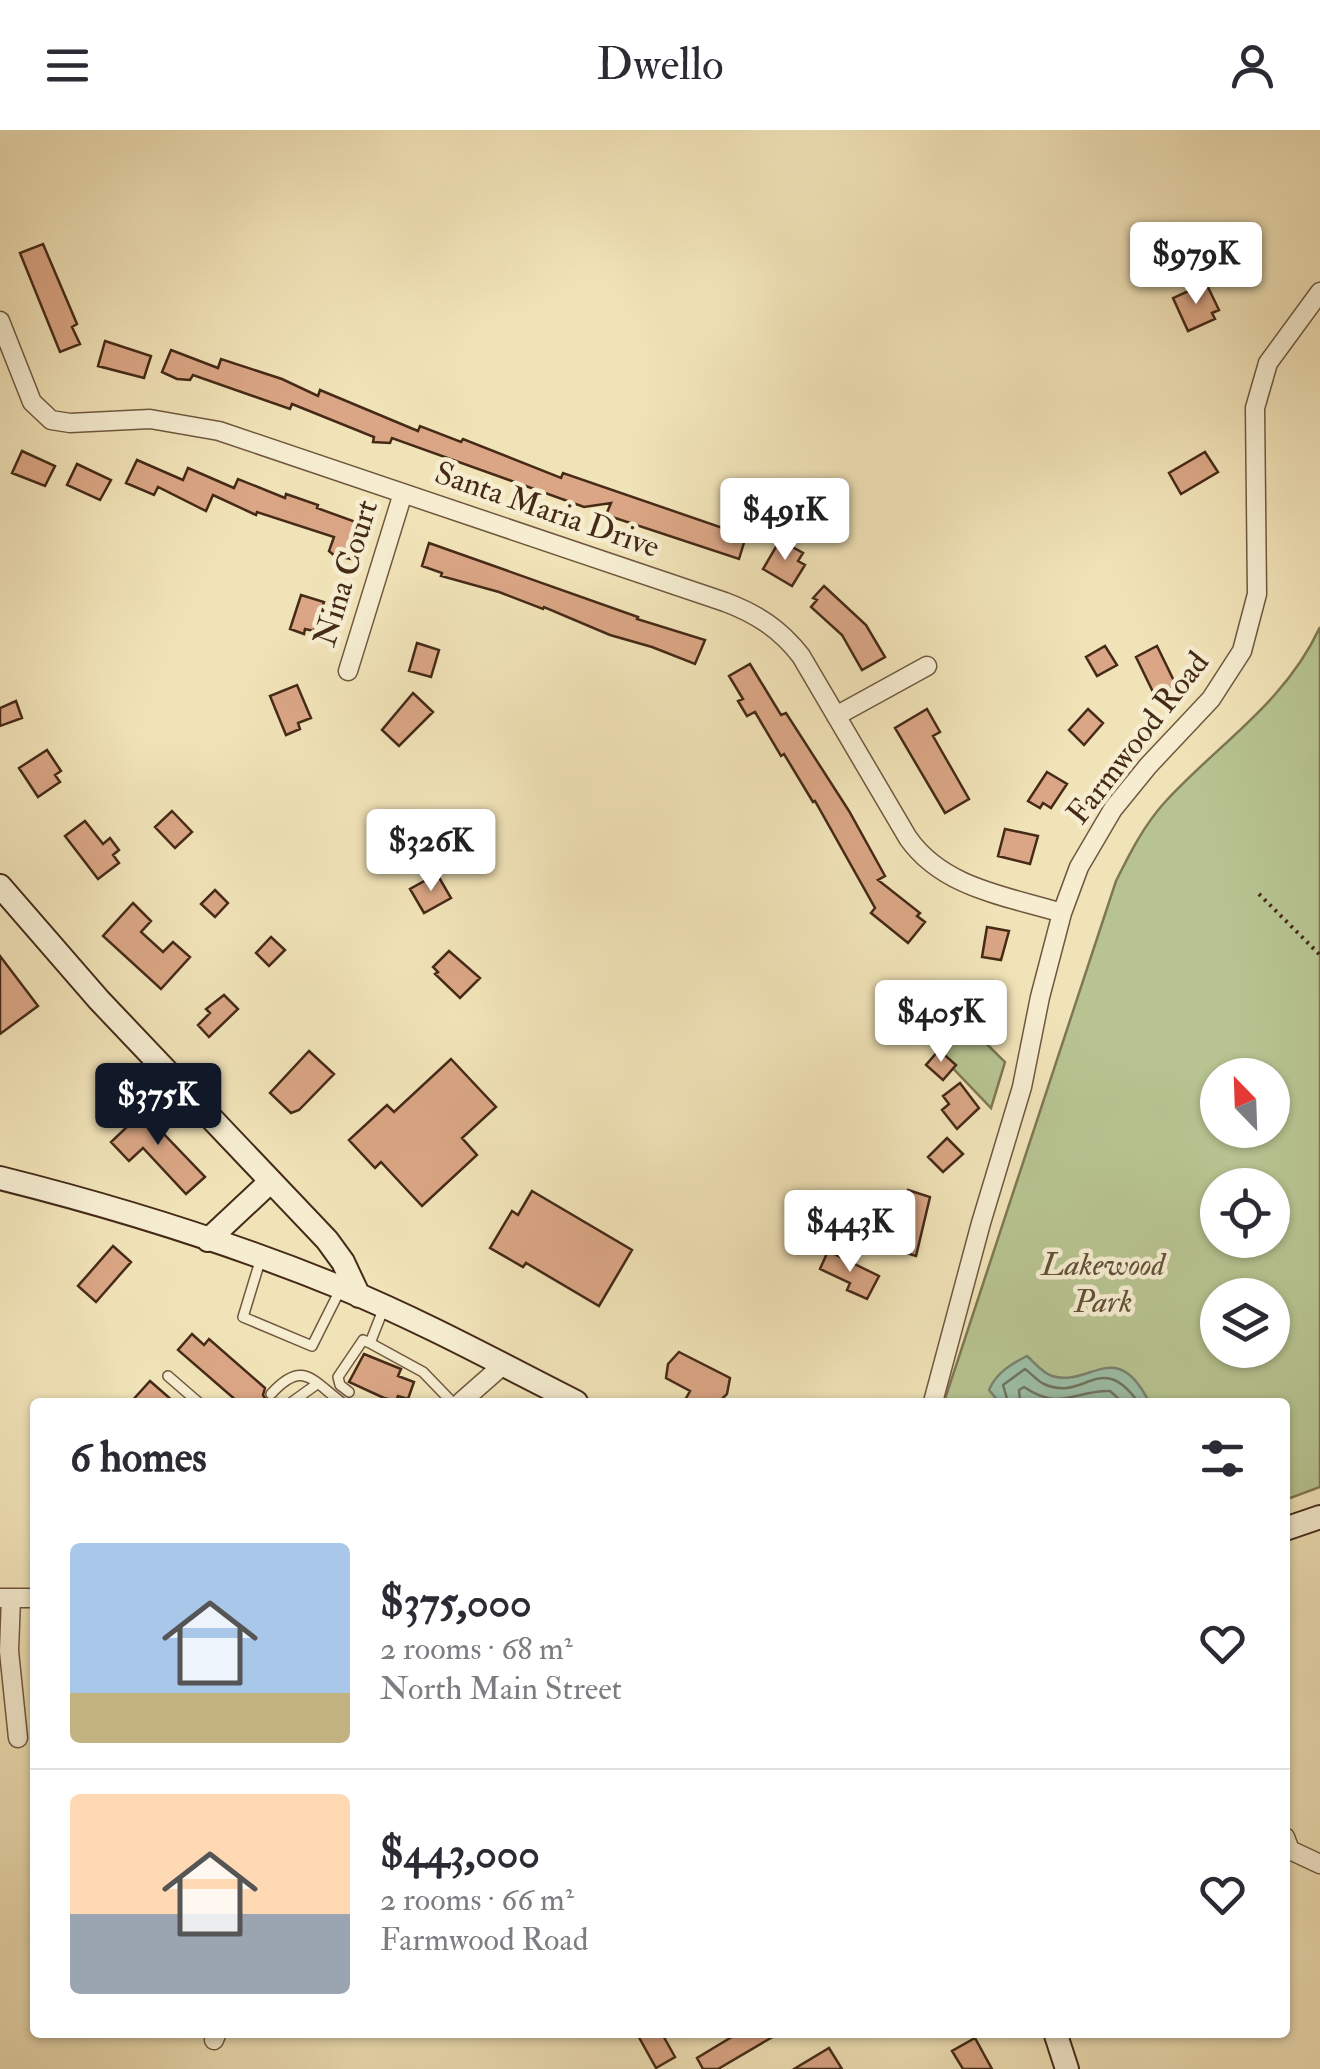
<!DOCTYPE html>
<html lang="en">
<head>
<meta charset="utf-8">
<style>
  :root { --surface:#fff; --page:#f2f2f3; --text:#2b2b33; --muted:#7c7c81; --line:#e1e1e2; --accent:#111827 }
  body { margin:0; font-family:"IM FELL Double Pica",serif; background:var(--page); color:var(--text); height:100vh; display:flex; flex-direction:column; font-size:38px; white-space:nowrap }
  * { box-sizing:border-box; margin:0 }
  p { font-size:32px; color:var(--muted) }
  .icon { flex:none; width:55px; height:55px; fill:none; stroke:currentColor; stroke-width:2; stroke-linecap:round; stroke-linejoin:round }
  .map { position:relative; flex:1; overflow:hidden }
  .side { position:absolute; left:30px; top:1268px; width:1260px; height:640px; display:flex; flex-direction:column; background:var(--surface); border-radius:10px; box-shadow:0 2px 8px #0004 }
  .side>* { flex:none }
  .needle { width:65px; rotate:337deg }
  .tools { position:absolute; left:1200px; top:928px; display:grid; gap:20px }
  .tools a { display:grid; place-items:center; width:90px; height:90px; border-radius:50%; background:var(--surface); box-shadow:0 2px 8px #0004; font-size:50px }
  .price { position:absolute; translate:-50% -85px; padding:0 22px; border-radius:10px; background:#fff; color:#222; font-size:32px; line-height:65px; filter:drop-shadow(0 2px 5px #0008) }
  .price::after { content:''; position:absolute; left:50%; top:60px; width:30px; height:22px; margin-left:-15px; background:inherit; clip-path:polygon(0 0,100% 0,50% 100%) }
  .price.selected { background:var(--accent); color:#fff }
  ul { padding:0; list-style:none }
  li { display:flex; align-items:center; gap:30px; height:250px; padding:0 40px }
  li+li { border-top:2px solid var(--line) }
  li span { display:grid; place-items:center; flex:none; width:280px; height:200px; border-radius:10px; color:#555 }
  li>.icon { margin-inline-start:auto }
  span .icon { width:120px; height:120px; fill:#fffc; stroke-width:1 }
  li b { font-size:42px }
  h2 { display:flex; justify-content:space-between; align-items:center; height:120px; padding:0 40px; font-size:42px }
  header { display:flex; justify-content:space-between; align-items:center; height:130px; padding:0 40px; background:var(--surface); font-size:45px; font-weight:600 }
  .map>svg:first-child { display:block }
  .green { fill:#b7c491; stroke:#7e7754; stroke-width:2.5; fill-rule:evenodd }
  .water { fill:#9cbfa8; stroke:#79836e; stroke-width:2.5 }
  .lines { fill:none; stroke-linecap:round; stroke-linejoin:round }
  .shore { stroke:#707460; stroke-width:2.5 }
  .building { fill:#daa685; stroke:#452a17; stroke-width:2.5 }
  .lane-casing { stroke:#70583f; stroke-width:12 }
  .street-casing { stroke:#70583f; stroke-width:21 }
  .secondary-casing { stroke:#452a17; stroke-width:26 }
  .path { stroke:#452a17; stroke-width:4; stroke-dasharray:2.5 5; stroke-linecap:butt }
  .lane { stroke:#f6edd1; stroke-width:9 }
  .street { stroke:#f6edd1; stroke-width:18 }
  .secondary { stroke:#f6edd1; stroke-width:22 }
  .labels { text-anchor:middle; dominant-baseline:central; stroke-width:9; stroke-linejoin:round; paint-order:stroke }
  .street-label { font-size:32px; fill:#452a17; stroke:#f6edd1 }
  .park-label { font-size:32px; font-style:italic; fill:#625036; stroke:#f6edd1 }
</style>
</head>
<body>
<header><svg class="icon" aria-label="menu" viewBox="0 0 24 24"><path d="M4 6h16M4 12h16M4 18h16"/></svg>Dwello<svg class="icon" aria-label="person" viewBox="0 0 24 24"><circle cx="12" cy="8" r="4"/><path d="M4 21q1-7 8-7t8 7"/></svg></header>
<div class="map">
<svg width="1320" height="1939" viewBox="0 0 1320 1939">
  <rect width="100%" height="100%" fill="#f1e3b8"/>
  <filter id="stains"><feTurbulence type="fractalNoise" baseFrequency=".002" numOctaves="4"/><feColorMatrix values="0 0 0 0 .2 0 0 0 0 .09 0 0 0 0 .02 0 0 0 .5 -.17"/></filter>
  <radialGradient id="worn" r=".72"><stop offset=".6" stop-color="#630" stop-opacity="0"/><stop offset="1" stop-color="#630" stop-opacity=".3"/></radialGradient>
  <!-- green -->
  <path class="green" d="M 1320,497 L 1320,1357 L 1285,1370 L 1285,1272 L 944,1272 L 1116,751 C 1130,723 1144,695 1165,672 C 1220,612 1284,574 1320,497 ZM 1218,945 L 1272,945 L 1272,1000 L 1218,1000 ZM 1218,1055 L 1272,1055 L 1272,1110 L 1218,1110 ZM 1218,1165 L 1272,1165 L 1272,1220 L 1218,1220 Z
    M 928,856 L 1005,932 L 991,978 L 923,907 L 884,893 Z"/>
  <!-- water -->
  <path class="water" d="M 1027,1226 C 1035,1233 1042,1243 1052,1246 C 1090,1258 1116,1206 1149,1272 L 999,1272 L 989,1260 C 996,1243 1011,1234 1027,1226 Z"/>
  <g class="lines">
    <!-- shore -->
    <path class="shore" d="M 1008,1272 L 1003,1255 L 1025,1239 C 1031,1243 1037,1251 1044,1254 C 1085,1273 1100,1219 1138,1272
      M 1020,1272 L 1019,1260 L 1024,1257 C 1061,1282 1074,1260 1110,1261 L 1122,1272"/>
  </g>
  <!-- building -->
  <path class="building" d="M 43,114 L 77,194 L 72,197 L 80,214 L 60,222 L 20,123 Z
    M 1206,153 L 1219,180 L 1212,183 L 1215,189 L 1188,201 L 1173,168 Z
    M 105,211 L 151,226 L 144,248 L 98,236 Z
    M 171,220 L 218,238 L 221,229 L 282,249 L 318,266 L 320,260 L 418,301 L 420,296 L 461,312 L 463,309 L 561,348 L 563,343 L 746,406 L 739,429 L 606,385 L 611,373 L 584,377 L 392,308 L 390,313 L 373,312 L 374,307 L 292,274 L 290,279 L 193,245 L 190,250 L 177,249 L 162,242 Z
    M 22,321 L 55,336 L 45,356 L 12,343 Z
    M 1205,322 L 1218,342 L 1181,364 L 1169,343 Z
    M 137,330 L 183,350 L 188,338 L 234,358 L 238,349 L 285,368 L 286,364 L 318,375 L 317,378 L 364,395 L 352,429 L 335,426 L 329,421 L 334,407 L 257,382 L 256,385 L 213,365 L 206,381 L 158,357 L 154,365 L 126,353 Z
    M 77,334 L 111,350 L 100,370 L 67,355 Z
    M 780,410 L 803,423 L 798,431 L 805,435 L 792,456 L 763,439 Z
    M 429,413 L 638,487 L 637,489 L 705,510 L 695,534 L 652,517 L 610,505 L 544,477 L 543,479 L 499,462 L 441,446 L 442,443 L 422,436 Z
    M 824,456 L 866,495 L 885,527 L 862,540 L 842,505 L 811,477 L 817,470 L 813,468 Z
    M 301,465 L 324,472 L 314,501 L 305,499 L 304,504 L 290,499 Z
    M 417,513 L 439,520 L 431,547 L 409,541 Z
    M 1105,516 L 1117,535 L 1097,546 L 1086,527 Z
    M 1157,516 L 1176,555 L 1155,566 L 1136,527 Z
    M 750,534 L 781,585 L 786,583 L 849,681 L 885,746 L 878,750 L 920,783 L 917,786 L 925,792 L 908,813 L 871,783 L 875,778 L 815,671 L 813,672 L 784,624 L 781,626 L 755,582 L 747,586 L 738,571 L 743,569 L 729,546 Z
    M 297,555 L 311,588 L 298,593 L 300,599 L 286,605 L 270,566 Z
    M 413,563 L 433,582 L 399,616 L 382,600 Z
    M 16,571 L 22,588 L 0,596 L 0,578 Z
    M 927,579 L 940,602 L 933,606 L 969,669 L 945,683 L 895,598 Z
    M 1088,579 L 1103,593 L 1084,615 L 1069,600 Z
    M 47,620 L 61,641 L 55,645 L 60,652 L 38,667 L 19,638 Z
    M 1047,642 L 1067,654 L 1051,678 L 1043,673 L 1040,678 L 1028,671 Z
    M 172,681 L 192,702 L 175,718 L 155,697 Z
    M 85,691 L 103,714 L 110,708 L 119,720 L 113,725 L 119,733 L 98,749 L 65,706 Z
    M 1005,699 L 1038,706 L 1030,734 L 998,726 Z
    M 437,744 L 451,768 L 424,783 L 410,759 Z
    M 215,760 L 228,773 L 215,787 L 201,774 Z
    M 133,773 L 151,791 L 141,802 L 163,822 L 173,812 L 190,827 L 161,859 L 103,806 Z
    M 987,797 L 1009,801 L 1001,830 L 982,827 Z
    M 271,807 L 285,820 L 269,836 L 256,823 Z
    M 449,821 L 480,848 L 460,868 L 435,844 L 438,842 L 433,837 Z
    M 0,826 L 38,876 L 0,904 Z
    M 224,865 L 238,879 L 209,907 L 198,895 L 210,883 L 206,879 Z
    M 939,920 L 956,935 L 943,950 L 926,935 Z
    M 309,921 L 334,944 L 299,980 L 291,983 L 270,963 Z
    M 451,929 L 496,977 L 462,1008 L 477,1025 L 422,1076 L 381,1032 L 375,1038 L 349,1010 L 387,975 L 394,982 Z
    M 960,953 L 979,978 L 957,999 L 942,980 L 949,974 L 943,966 Z
    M 151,974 L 169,993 L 161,1001 L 205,1047 L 186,1064 L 143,1018 L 129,1031 L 111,1012 Z
    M 947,1008 L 963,1024 L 943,1042 L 928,1027 Z
    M 908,1060 L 930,1067 L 916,1126 L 882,1116 L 887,1093 L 894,1095 L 897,1086 L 900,1087 Z
    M 532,1061 L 632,1120 L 599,1176 L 526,1133 L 523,1137 L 490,1118 L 512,1081 L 518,1085 Z
    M 113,1116 L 131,1132 L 96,1172 L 78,1156 Z
    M 828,1121 L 879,1146 L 867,1169 L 847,1160 L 850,1153 L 820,1139 Z
    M 192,1204 L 204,1215 L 209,1209 L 265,1258 L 263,1265 L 266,1270 L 278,1269 L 282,1272 L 238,1272 L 178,1220 Z
    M 679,1222 L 730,1248 L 727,1264 L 719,1272 L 684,1272 L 690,1261 L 666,1248 L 668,1234 Z
    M 364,1224 L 401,1239 L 398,1246 L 414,1252 L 408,1269 L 398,1266 L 396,1271 L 384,1268 L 349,1252 Z
    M 150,1251 L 174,1272 L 131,1272 Z
    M 636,1902 L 661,1902 L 675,1927 L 656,1938 Z
    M 740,1902 L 781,1902 L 718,1939 L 703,1939 L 697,1928 Z
    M 975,1908 L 992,1939 L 963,1939 L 952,1921 Z
    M 829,1918 L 842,1939 L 794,1939 Z"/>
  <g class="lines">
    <!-- lane casing -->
    <g class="lane-casing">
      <path id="lane" d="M 261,1128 L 243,1187 L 312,1216 L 341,1158
        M 383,1180 L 370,1213 L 423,1242 L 452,1272
        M 168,1246 L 198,1272
        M 349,1262 L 340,1255 L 338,1247 L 363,1210 L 370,1213
        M 271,1264 C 302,1230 311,1249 341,1272
        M 292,1272 L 317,1254"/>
    </g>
    <!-- street casing -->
    <g class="street-casing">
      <path id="street" d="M 0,191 L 32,272 L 51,290 L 70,293 L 150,289 L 219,301 L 725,472 C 757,484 780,499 801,526 L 908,708 C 943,758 1006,766 1062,783
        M 348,541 L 403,363
        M 836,586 L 927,536
        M 461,1272 L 503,1235
        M 933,1272 L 981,1093 L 1022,957 L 1040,867 L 1062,783 L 1079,737 L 1113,679 L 1148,636 L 1211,569 L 1242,521 L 1257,464 L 1255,278 L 1268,233 L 1320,162
        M 1,1468 L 35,1468
        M 11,1468 L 9,1521 L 18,1608
        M 1285,1707 L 1290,1720 L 1320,1734
        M 214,1910 L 217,1902"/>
    </g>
    <!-- secondary casing -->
    <g class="secondary-casing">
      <path id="secondary" d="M 0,756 L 99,870 L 327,1110 L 343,1132 L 359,1166
        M 0,1048 C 116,1077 232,1113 342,1158 C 422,1191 499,1233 576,1272
        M 208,1110 L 271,1051
        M 1285,1399 L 1320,1387
        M 1055,1902 L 1067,1939"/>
    </g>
    <!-- path -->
    <path class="path" d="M 1259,764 L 1320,825"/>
    <!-- lane -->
    <use href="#lane" class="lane"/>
    <!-- street -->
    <use href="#street" class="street"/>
    <!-- secondary -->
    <use href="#secondary" class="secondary"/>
  </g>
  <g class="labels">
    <!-- street labels -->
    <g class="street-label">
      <text transform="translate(547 380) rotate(19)">Santa Maria Drive</text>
      <text transform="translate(346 443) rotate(-73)">Nina Court</text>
      <text transform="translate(1138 608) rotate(-52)">Farmwood Road</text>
    </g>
    <!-- park labels -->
    <g class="park-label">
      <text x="1103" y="1135">Lakewood<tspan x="1103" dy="37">Park</tspan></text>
    </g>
  </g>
  <rect width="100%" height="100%" filter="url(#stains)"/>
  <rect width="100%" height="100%" fill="url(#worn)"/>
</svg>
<div class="tools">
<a><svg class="needle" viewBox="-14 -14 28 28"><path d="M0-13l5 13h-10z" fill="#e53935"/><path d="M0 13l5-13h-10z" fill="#7c7c81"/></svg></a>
<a><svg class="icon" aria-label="locate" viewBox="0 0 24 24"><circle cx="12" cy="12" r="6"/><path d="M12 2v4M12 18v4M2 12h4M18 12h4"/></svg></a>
<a><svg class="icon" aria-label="layers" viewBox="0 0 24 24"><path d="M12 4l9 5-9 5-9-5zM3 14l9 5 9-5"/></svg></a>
</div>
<b class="price" style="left:1196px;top:177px">$979K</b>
<b class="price" style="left:785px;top:433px">$491K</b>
<b class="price" style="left:431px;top:764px">$326K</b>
<b class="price" style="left:941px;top:935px">$405K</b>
<b class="price selected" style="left:158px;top:1018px">$375K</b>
<b class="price" style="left:850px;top:1145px">$443K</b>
<section class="side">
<h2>6 homes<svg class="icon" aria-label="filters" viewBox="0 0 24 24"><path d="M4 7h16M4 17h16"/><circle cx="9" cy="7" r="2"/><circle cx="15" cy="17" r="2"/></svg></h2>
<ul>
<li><span style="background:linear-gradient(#a9c7e8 75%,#c2b280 0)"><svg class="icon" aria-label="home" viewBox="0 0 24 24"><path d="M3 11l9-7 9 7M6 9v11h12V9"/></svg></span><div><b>$375,000</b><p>2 rooms · 68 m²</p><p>North Main Street</p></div><svg class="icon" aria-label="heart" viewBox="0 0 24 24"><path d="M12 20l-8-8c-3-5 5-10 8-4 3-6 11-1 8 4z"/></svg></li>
<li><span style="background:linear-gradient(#ffd9b3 60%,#9aa5b1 0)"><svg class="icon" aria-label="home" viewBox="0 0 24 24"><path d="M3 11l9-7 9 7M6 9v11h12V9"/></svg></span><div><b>$443,000</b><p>2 rooms · 66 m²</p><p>Farmwood Road</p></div><svg class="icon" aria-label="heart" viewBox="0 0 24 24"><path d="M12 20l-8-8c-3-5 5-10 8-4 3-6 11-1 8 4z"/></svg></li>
</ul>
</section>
</div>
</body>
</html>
